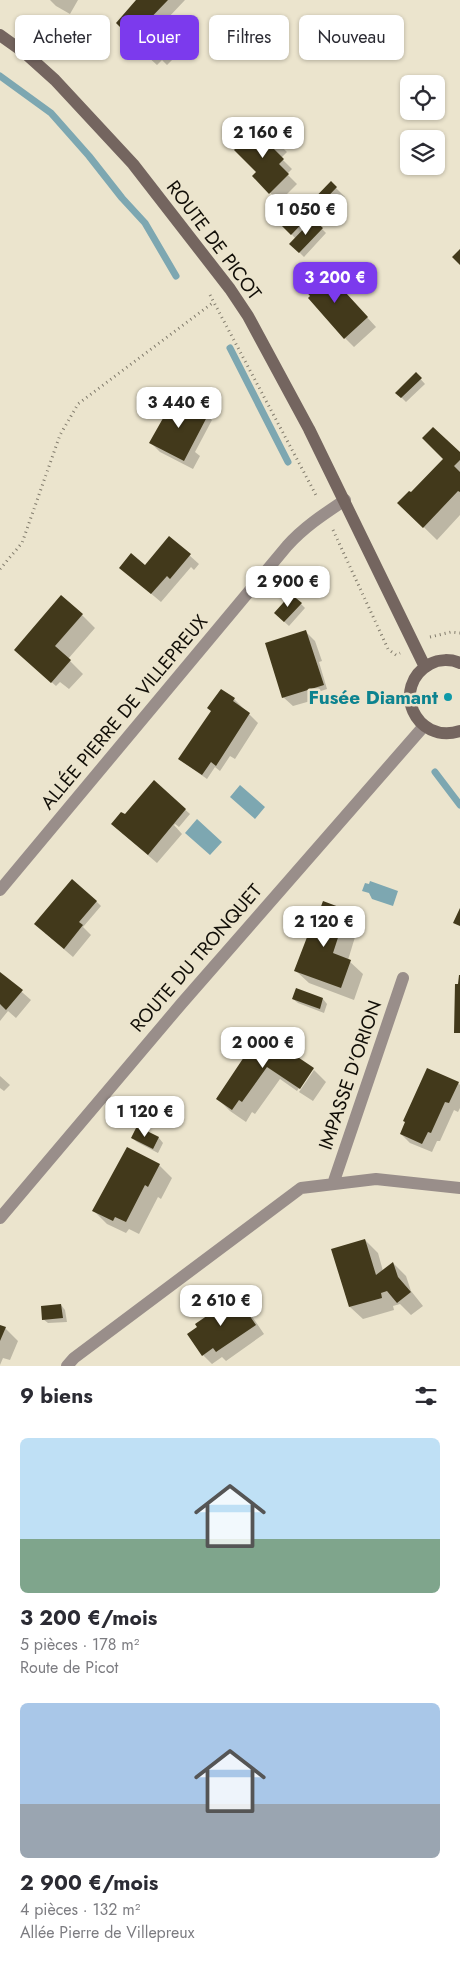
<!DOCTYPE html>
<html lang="fr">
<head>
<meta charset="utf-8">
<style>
  :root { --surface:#fff; --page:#f7f7f7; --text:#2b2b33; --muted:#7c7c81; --accent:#7c3aed }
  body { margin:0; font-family:Jost,sans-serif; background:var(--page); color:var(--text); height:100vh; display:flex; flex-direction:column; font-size:19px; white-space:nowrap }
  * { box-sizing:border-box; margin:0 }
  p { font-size:16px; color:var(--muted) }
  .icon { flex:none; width:28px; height:28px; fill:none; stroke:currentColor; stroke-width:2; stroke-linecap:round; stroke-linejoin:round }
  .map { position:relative; height:1366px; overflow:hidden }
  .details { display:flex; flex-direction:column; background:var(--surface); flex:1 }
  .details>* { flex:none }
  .guide { position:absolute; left:15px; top:15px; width:430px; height:45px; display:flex; gap:10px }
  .tools { position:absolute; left:400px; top:75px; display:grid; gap:10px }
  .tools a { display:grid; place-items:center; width:45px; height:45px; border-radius:8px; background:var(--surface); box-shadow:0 1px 4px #0004; font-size:25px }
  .price { position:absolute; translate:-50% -42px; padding:0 11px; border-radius:10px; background:#fff; color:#222; font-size:16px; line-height:32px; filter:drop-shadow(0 1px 2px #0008) }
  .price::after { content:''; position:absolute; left:50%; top:30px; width:15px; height:11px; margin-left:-8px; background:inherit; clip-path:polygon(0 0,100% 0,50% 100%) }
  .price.on { background:var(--accent); color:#fff }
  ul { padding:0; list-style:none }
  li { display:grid; align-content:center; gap:10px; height:265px; padding:0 20px }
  li span { display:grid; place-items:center; height:155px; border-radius:8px; color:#555 }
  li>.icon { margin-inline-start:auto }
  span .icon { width:90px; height:90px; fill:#fffc; stroke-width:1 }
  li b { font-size:21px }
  h2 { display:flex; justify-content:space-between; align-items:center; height:60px; padding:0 20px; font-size:21px }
  .chip { padding:0 18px; border-radius:8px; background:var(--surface); box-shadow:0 1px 4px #0004; font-size:18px; line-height:45px }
  .chip.on { background:var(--accent); color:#fff }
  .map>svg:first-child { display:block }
  .water { fill:#7da7b1 }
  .shadow { fill:#0003 }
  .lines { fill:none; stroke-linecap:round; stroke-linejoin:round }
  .stream { stroke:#7da7b1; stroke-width:7 }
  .building { fill:#42391b }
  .path { stroke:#817b6c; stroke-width:3; stroke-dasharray:1 4; stroke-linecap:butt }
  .minor { stroke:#998e8a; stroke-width:12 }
  .tertiary { stroke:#998e8a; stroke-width:12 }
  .secondary { stroke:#74655f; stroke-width:12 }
  .culture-dot { fill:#0f9aa8; stroke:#ebe4cd; stroke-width:2 }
  .labels { text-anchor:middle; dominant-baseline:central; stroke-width:5; stroke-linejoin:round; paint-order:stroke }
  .street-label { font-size:19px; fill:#110e07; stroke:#ebe4cd }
  .culture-label { font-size:19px; font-weight:bold; fill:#0d838f; stroke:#ebe4cd; text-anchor:end }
</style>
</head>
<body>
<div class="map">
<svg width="460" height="1366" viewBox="0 0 460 1366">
  <rect width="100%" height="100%" fill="#ebe4cd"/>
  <!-- water -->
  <path class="water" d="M 240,785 L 265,807 L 255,819 L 230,797 Z
    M 197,819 L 222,842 L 210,855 L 185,833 Z
    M 370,881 L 398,891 L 393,906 L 372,899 L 369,893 L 362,891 L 365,883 L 369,884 Z"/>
  <!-- shadow -->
  <path class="shadow" d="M 50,0 L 78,0 L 70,14 L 56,6 Z
    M 139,0 L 185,0 L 148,39 L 155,45 L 162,38 L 178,54 L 167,65 L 162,60 L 157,65 L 136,46 Z
    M 260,126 L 287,152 L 281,158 L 292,169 L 287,174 L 297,184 L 279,202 L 254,176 L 258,172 Z
    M 331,183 L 345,197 L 318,225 L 326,233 L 304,257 L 291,244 L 296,239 L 279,221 L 304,211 Z
    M 333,280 L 376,327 L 354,347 L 345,338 Z
    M 416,374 L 425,384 L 406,402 L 397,393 Z
    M 207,416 L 212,420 L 195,452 L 200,456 L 193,469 L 160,452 L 151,443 Z
    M 460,454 L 460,515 L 437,540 L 399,503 Z
    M 169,537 L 199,564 L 194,570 L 191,567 L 161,602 L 130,576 L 145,567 Z
    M 301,604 L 305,608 L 289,626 L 280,618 Z
    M 82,615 L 95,628 L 68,659 L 83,674 L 69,689 L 60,682 L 56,686 L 15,650 Z
    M 306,632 L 315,641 L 322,661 L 319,662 L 327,689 L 312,694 L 314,700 L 293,706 L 283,697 Z
    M 221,690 L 234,699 L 258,723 L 235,759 L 230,756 L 220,771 L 215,767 L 207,779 L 179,759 L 212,711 Z
    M 154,782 L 190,814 L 179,827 L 175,824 L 174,825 L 182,834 L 157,863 L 122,833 L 125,816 Z
    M 92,897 L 101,906 L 83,927 L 91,935 L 73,957 L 45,933 Z
    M 346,911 L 359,924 L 348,960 L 363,974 L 354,1000 L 309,983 L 296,971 Z
    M 0,973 L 31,1000 L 16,1018 L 8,1011 L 0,1021 Z
    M 293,999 L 323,999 L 327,1004 L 324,1013 L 298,1003 Z
    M 265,1036 L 314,1070 L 311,1070 L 297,1091 L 280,1079 L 255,1114 L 252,1112 L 246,1122 L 230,1111 L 217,1098 L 247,1055 L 242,1051 L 260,1042 Z
    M 314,1070 L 326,1082 L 313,1101 L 299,1092 Z
    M 0,1076 L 10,1085 L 4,1091 L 0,1088 Z
    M 458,1083 L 460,1085 L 460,1108 L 458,1112 L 454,1110 L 440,1141 L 437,1141 L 432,1152 L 410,1143 L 401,1134 L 407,1123 Z
    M 138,1128 L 159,1138 L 163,1143 L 158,1153 L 137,1142 L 132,1138 Z
    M 159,1165 L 172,1178 L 161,1199 L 158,1197 L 139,1234 L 129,1229 L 126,1233 L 107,1224 L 94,1211 Z
    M 365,1240 L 378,1253 L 383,1271 L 393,1263 L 406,1276 L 411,1291 L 423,1306 L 411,1315 L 400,1304 L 393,1306 L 394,1310 L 363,1319 L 350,1307 Z
    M 236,1297 L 245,1306 L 264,1334 L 226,1361 L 222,1357 L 212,1364 L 203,1355 Z
    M 61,1305 L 65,1310 L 67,1322 L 48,1323 L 43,1319 Z
    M 0,1326 L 5,1328 L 18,1341 L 10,1360 L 3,1358 L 0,1365 Z"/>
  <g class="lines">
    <!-- stream -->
    <path class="stream" d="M 0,76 L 51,113 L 89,156 L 122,198 L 145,223 L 176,276
      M 230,348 L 288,462
      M 435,772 L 460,805"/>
  </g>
  <!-- building -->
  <path class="building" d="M 136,0 L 168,0 L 140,29 L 155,43 L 162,36 L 170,44 L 157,57 L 152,52 L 147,57 L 134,46 L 136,43 L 116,23 Z
    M 259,124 L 264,128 L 261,131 L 271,140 L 274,138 L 279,142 L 273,148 L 284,159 L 279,164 L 289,174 L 269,194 L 252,176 L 256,172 L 234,150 Z
    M 331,181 L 337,187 L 291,235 L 277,221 L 297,202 L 304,209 Z
    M 313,219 L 323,228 L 299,253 L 289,244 Z
    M 460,249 L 460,265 L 452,257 Z
    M 324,269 L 368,317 L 344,339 L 308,298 L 310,296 L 303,288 Z
    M 416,372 L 422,378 L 401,398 L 395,393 Z
    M 175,397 L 208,415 L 184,461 L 149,443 Z
    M 433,427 L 460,452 L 460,460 L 454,466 L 460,472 L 460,492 L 458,491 L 423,528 L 397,503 L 409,491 L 411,492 L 443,459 L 422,438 Z
    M 169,536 L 191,554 L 170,579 L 167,576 L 151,594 L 119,568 L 131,553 L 145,565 Z
    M 291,594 L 302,603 L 284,622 L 274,613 Z
    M 61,595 L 83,614 L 55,646 L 71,660 L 51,683 L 14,650 Z
    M 306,630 L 324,685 L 282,698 L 265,643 Z
    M 221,689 L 235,698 L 233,701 L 250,713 L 216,766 L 211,762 L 202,775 L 178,759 L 211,711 L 207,708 Z
    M 154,780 L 186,809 L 148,855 L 111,824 L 121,812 L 125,814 Z
    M 72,879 L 97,901 L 79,922 L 83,925 L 64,949 L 34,924 Z
    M 323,901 L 347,910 L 333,953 L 351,960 L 341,988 L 294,971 L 314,919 L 316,920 Z
    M 460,908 L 460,926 L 453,923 Z
    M 0,972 L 23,990 L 6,1010 L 0,1004 Z
    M 459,975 L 460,975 L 460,1033 L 454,1033 L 455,984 L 458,984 Z
    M 296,988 L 323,998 L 320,1009 L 292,999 Z
    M 252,1035 L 260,1041 L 265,1035 L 314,1068 L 300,1089 L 267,1067 L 242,1102 L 239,1100 L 232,1110 L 216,1099 L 246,1054 L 241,1051 Z
    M 427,1068 L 459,1082 L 449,1103 L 445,1102 L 431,1133 L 428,1132 L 422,1144 L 400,1134 L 405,1122 L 403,1121 Z
    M 137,1126 L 159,1137 L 153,1149 L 131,1138 Z
    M 127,1147 L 160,1164 L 148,1187 L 145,1185 L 126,1222 L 115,1217 L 113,1221 L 92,1211 Z
    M 365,1239 L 376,1275 L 393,1262 L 398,1277 L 411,1292 L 397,1303 L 387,1291 L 381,1293 L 382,1298 L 349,1307 L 331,1249 Z
    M 236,1296 L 256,1325 L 216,1352 L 213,1348 L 202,1356 L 187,1334 L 197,1327 L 195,1324 Z
    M 61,1304 L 63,1318 L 42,1320 L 41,1306 Z
    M 0,1325 L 6,1327 L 0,1341 Z"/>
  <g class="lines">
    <!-- path -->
    <path class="path" d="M 210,295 L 317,497
      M 333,530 L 388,649 L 396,655 L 400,653
      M 0,569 L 22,543 L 60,435 L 78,404 L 214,302
      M 430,637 L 451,632 L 460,633"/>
    <!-- minor -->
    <path class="minor" d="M 0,890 L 287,546 C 304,527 324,514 345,500
      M 333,1184 L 403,978
      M 67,1366 L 74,1358 L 301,1188 L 376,1179 L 460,1188"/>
    <!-- tertiary -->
    <path class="tertiary" d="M 0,1218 L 182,1003 L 424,726"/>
    <!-- secondary -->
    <path class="secondary" d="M 0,35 L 25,53 L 55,80 L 133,164 L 230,289 L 248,316 L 309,429 L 425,667
      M 460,663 C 451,659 439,659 430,664 C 390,686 415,745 460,731"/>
  </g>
  <!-- markers -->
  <circle class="culture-dot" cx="448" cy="697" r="5"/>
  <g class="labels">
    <!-- street labels -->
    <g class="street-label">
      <text transform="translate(214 240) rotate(53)">ROUTE DE PICOT</text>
      <text transform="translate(124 712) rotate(-50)">ALLÉE PIERRE DE VILLEPREUX</text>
      <text transform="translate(196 958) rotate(-49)">ROUTE DU TRONQUET</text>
      <text transform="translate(350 1075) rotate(-71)">IMPASSE D'ORION</text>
    </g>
    <!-- culture labels -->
    <g class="culture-label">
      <text x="438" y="697">Fusée Diamant</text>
    </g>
  </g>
</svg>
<div class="tools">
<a><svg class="icon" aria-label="locate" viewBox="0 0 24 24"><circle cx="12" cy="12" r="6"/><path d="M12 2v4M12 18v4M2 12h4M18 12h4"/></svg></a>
<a><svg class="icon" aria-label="layers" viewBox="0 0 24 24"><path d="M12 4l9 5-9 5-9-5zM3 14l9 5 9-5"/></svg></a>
</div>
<b class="price" style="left:263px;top:159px">2 160 €</b>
<b class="price" style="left:306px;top:236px">1 050 €</b>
<b class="price on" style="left:335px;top:304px">3 200 €</b>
<b class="price" style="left:179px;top:429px">3 440 €</b>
<b class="price" style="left:288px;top:608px">2 900 €</b>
<b class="price" style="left:324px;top:948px">2 120 €</b>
<b class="price" style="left:263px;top:1069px">2 000 €</b>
<b class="price" style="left:145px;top:1138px">1 120 €</b>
<b class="price" style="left:221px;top:1327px">2 610 €</b>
<div class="guide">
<a class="chip">Acheter</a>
<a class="chip on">Louer</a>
<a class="chip">Filtres</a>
<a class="chip">Nouveau</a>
</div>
</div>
<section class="details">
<h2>9 biens<svg class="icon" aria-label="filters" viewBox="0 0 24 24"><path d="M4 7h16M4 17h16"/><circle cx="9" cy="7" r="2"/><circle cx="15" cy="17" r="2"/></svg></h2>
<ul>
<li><span style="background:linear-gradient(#bfe0f5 65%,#7fa58c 0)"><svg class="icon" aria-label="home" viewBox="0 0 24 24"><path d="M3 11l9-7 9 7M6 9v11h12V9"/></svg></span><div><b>3 200 €/mois</b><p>5 pièces · 178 m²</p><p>Route de Picot</p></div></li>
<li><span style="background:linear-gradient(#a9c7e8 65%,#9aa5b1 0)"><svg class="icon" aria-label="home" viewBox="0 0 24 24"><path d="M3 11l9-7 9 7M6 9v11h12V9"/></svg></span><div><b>2 900 €/mois</b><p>4 pièces · 132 m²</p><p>Allée Pierre de Villepreux</p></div></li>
</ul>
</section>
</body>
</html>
